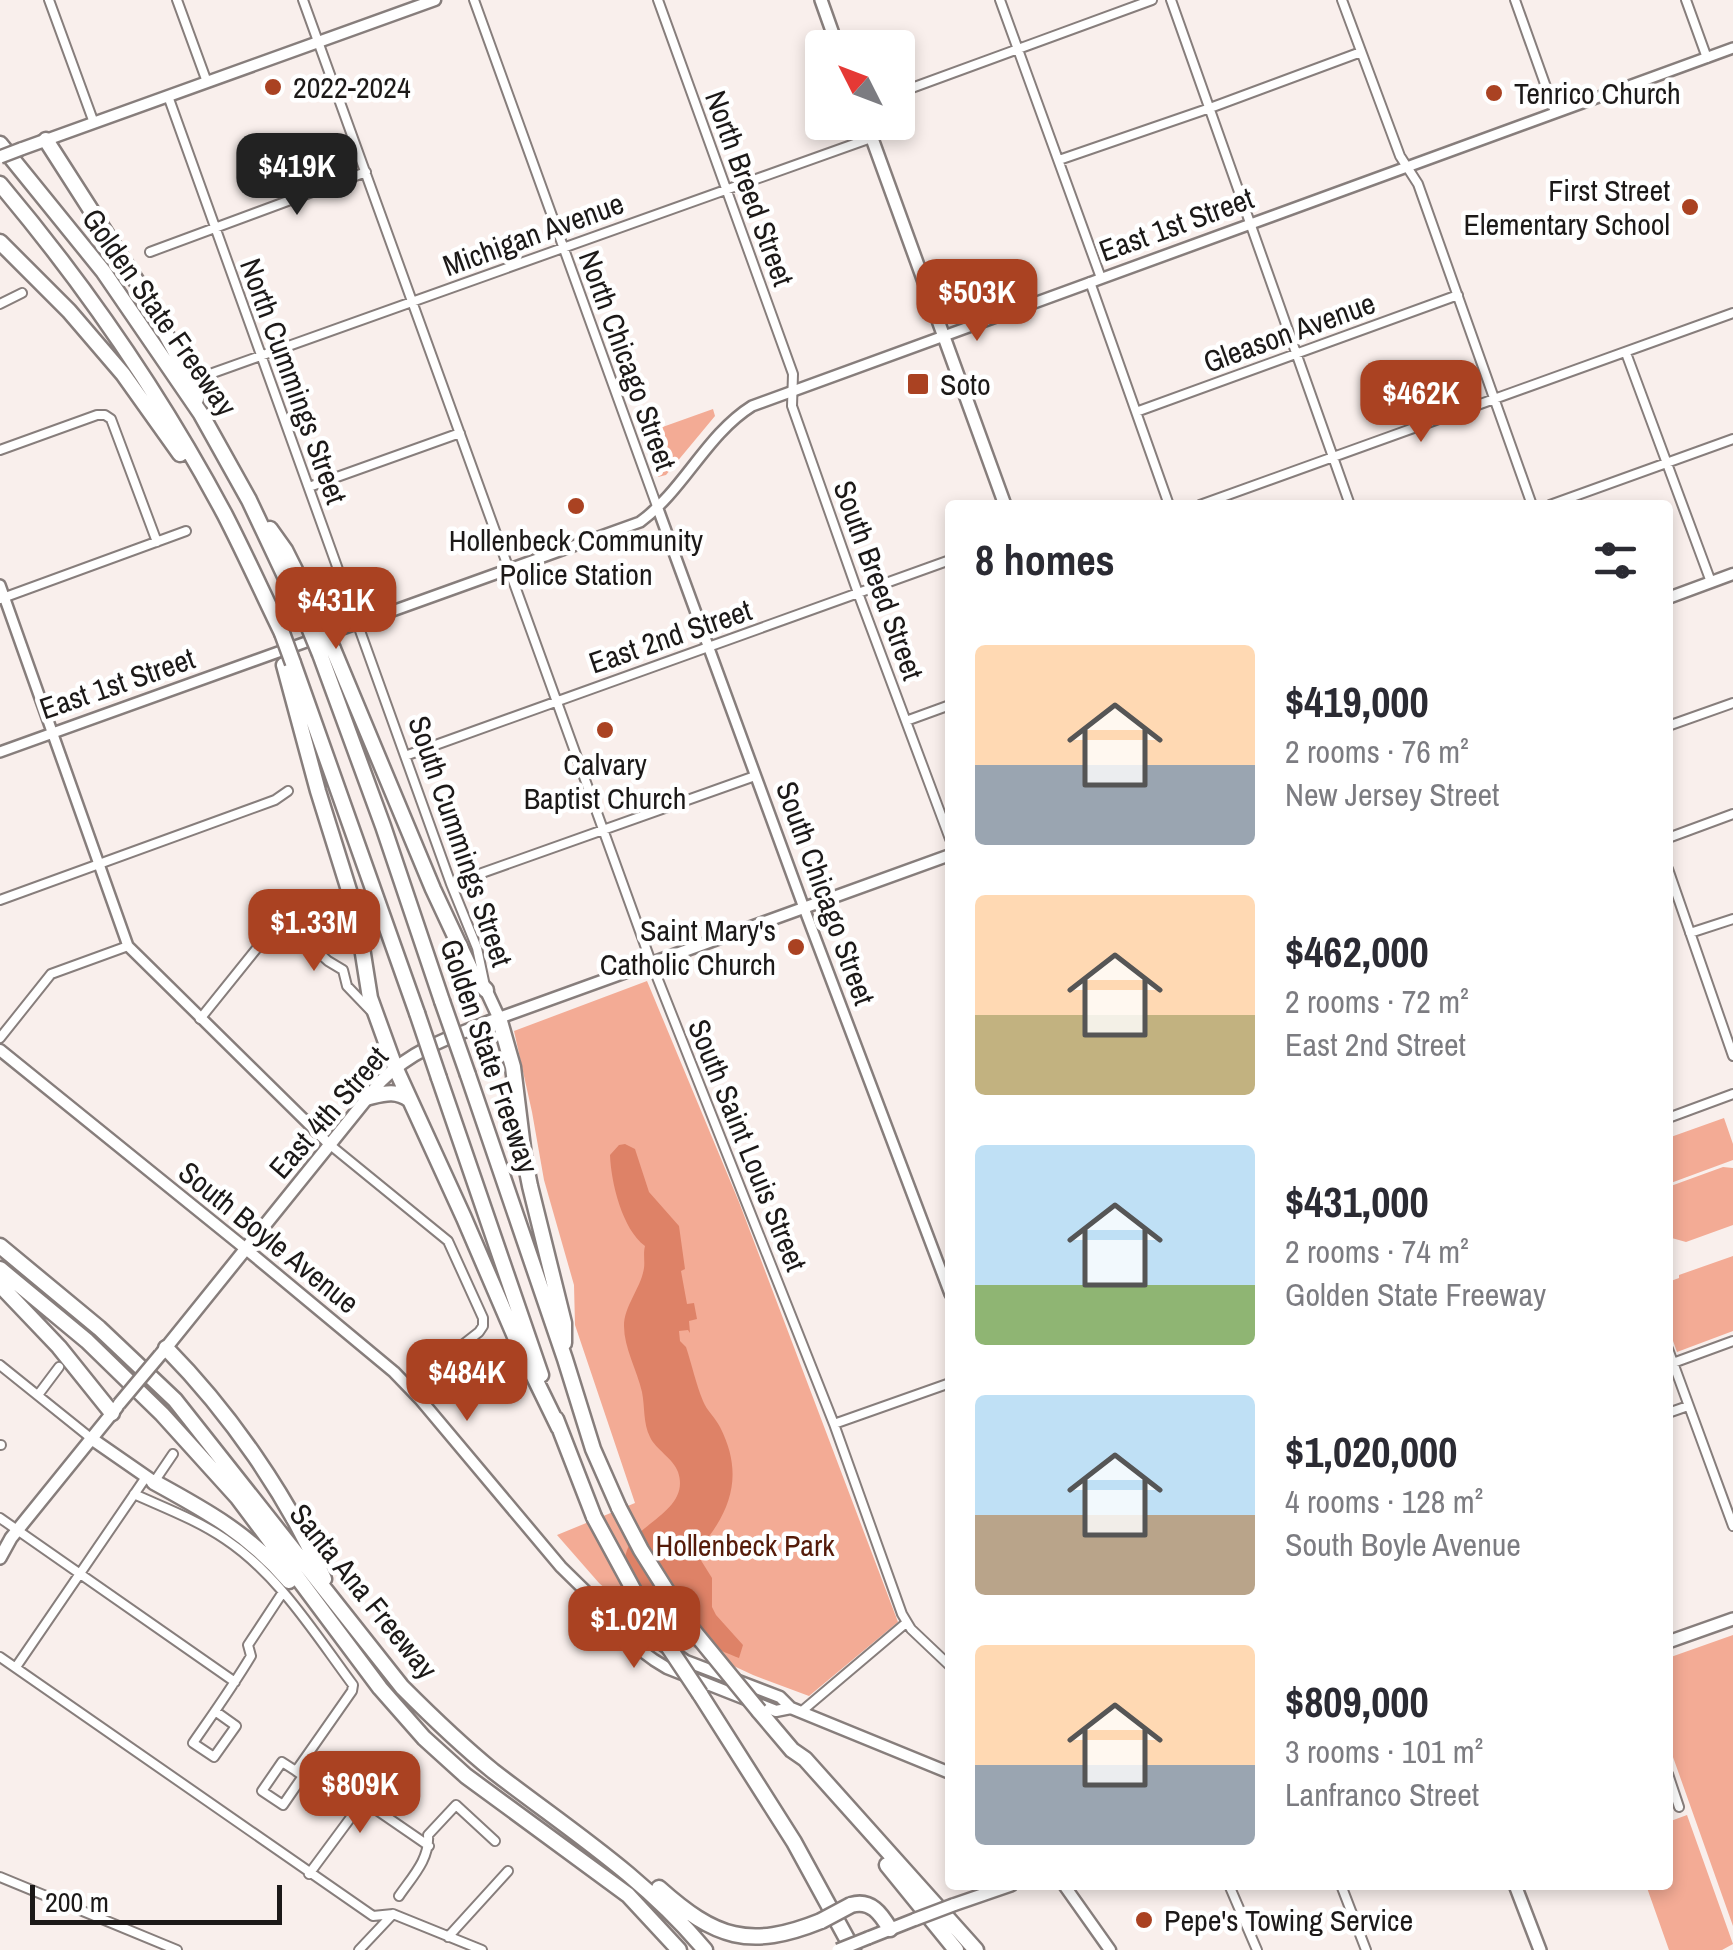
<!DOCTYPE html>
<html lang="en">
<head>
<meta charset="utf-8">
<style>
  :root { --surface:#fff; --page:#f7f7f7; --text:#2b2b33; --muted:#7c7c81; --accent:#aa4222 }
  body { margin:0; font-family:"Archivo Narrow",sans-serif; background:var(--page); color:var(--text); height:100vh; display:flex; flex-direction:column; font-size:38px; white-space:nowrap }
  * { box-sizing:border-box; margin:0 }
  p { font-size:32px; color:var(--muted) }
  .icon { flex:none; width:55px; height:55px; fill:none; stroke:currentColor; stroke-width:2; stroke-linecap:round; stroke-linejoin:round }
  .map { position:relative; flex:1; overflow:hidden }
  .details { position:absolute; left:945px; top:500px; width:728px; height:1390px; display:flex; flex-direction:column; background:var(--surface); border-radius:10px; box-shadow:0 5px 15px #0003 }
  .details>* { flex:none }
  .needle { width:65px; rotate:312deg }
  .buttons { position:absolute; left:805px; top:30px; display:grid; gap:20px }
  .buttons a { display:grid; place-items:center; width:110px; height:110px; border-radius:10px; background:var(--surface); box-shadow:0 5px 15px #0003; font-size:50px }
  .scale { position:absolute; left:30px; bottom:25px; width:252px; box-sizing:border-box; padding-left:10px; border:5px solid #1c1918; border-top:0; font-size:28px; line-height:35px; white-space:nowrap; color:#1c1918; -webkit-text-stroke:8px #fff; paint-order:stroke }
  .price { position:absolute; translate:-50% -85px; padding:0 22px; border-radius:20px; background:var(--accent); color:#fff; font-size:32px; line-height:65px; filter:drop-shadow(0 2px 5px #0008) }
  .price::after { content:''; position:absolute; left:50%; top:60px; width:30px; height:22px; margin-left:-15px; background:inherit; clip-path:polygon(0 0,100% 0,50% 100%) }
  .price.on { background:#222; color:#fff }
  ul { padding:0; list-style:none }
  li { display:flex; align-items:center; gap:30px; height:250px; padding:0 30px }
  li span { display:grid; place-items:center; flex:none; width:280px; height:200px; border-radius:10px; color:#555 }
  li>.icon { margin-inline-start:auto }
  span .icon { width:120px; height:120px; fill:#fffc; stroke-width:1 }
  li b { font-size:42px }
  h2 { display:flex; justify-content:space-between; align-items:center; height:120px; padding:0 30px; font-size:42px }
  .map>svg:first-child { display:block }
  .green { fill:#f3ab95 }
  .water { fill:#de8267 }
  .lines { fill:none; stroke-linecap:round; stroke-linejoin:round }
  .minor-casing { stroke:#877e7c; stroke-width:12 }
  .tertiary-casing { stroke:#877e7c; stroke-width:14 }
  .secondary-casing { stroke:#877e7c; stroke-width:15 }
  .primary-casing { stroke:#877e7c; stroke-width:16 }
  .motorway-casing { stroke:#877e7c; stroke-width:19 }
  .minor { stroke:#fff; stroke-width:8 }
  .tertiary { stroke:#fff; stroke-width:9 }
  .secondary { stroke:#fff; stroke-width:10 }
  .primary { stroke:#fff; stroke-width:11 }
  .motorway { stroke:#fff; stroke-width:14 }
  .primary-bridge-casing { stroke:#877e7c; stroke-width:16; stroke-linecap:butt }
  .motorway-bridge-casing { stroke:#877e7c; stroke-width:19; stroke-linecap:butt }
  .primary-bridge { stroke:#fff; stroke-width:11 }
  .motorway-bridge { stroke:#fff; stroke-width:14 }
  .poi-dot { fill:#aa4222; stroke:#fff; stroke-width:4 }
  .labels { text-anchor:middle; dominant-baseline:central; stroke-width:9; stroke-linejoin:round; paint-order:stroke }
  .poi-label { font-size:30px; fill:#1c1918; stroke:#fff; text-anchor:start }
  .street-label { font-size:30px; fill:#1c1918; stroke:#fff }
  .park-label { font-size:30px; fill:#551b09; stroke:#fff }
</style>
</head>
<body>
<div class="map">
<svg width="1733" height="1950" viewBox="0 0 1733 1950">
  <rect width="100%" height="100%" fill="#f9efec"/>
  <!-- green -->
  <path class="green" d="M 713,409 L 715,416 L 666,475 L 658,477 L 643,434 Z
    M 647,981 L 739,1202 L 898,1622 L 809,1696 L 753,1675 L 654,1629 L 630,1611 L 599,1583 L 557,1535 L 635,1503 L 575,1325 L 574,1285 L 544,1180 L 532,1112 L 514,1031 Z
    M 1724,1118 L 1733,1144 L 1733,1160 L 1668,1184 L 1668,1138 Z
    M 1723,1167 L 1733,1168 L 1733,1225 L 1686,1242 L 1668,1237 L 1668,1187 Z
    M 1733,1256 L 1733,1331 L 1677,1352 L 1668,1327 L 1668,1282 L 1679,1278 L 1679,1275 Z
    M 1733,1635 L 1733,1926 L 1668,1743 L 1668,1658 Z
    M 1687,1815 L 1733,1944 L 1722,1950 L 1669,1950 L 1646,1885 L 1668,1885 L 1668,1822 Z"/>
  <!-- water -->
  <path class="water" d="M 625,1144 L 635,1149 L 649,1192 L 679,1226 L 685,1269 L 681,1271 L 687,1304 L 694,1303 L 697,1319 L 689,1321 L 690,1333 L 688,1330 L 679,1331 L 680,1341 L 686,1347 C 692,1365 696,1384 703,1401 C 707,1411 715,1417 720,1427 C 744,1474 732,1511 698,1550 L 697,1554 L 712,1578 L 712,1607 L 716,1615 L 743,1645 L 739,1658 C 702,1644 600,1596 630,1544 C 644,1521 690,1507 678,1472 C 673,1458 656,1450 650,1437 C 643,1423 645,1407 642,1392 C 637,1370 624,1348 624,1326 C 624,1306 641,1288 644,1268 C 645,1261 643,1254 645,1246 C 622,1229 611,1182 610,1155 L 619,1145 Z"/>
  <g class="lines">
    <!-- minor casing -->
    <g class="minor-casing">
      <path id="minor" d="M 49,0 L 94,123
        M 177,0 L 207,82
        M 303,0 L 651,962 L 834,1424 L 902,1614 L 911,1629 L 950,1666
        M 474,0 L 658,509
        M 658,0 L 793,374 L 792,406 L 858,593 L 950,839
        M 1000,0 L 1101,278
        M 1171,0 L 1350,505
        M 1342,0 L 1400,156 L 1418,184 L 1532,505
        M 1515,0 L 1555,112
        M 1686,0 L 1707,58
        M 898,93 L 1152,0
        M 168,96 L 451,884 L 477,948 L 485,986
        M 1059,160 L 1210,108 L 1361,52
        M 150,252 L 366,172
        M 1090,282 L 1169,505
        M 0,304 L 22,293
        M 1626,353 L 1711,582
        M 210,374 L 871,138
        M 1136,412 L 1458,295
        M 0,450 L 97,415 L 105,415 L 111,419 L 157,542
        M 309,487 L 460,433
        M 1200,505 L 1733,313
        M 1550,505 L 1733,439
        M 0,599 L 186,531
        M 906,721 L 950,705
        M 1668,726 L 1733,703
        M 405,756 L 950,560
        M 1668,838 L 1733,814
        M 1668,869 L 1733,1056
        M 451,884 L 755,776
        M 0,900 L 275,800 L 288,791
        M 1690,933 L 1733,919
        M 200,1019 L 274,927 L 281,923 L 288,925 L 328,961 L 343,970 L 347,986 L 371,1011
        M 0,1038 L 51,974 L 128,946
        M 1668,1118 L 1733,1094
        M 329,1144 L 448,1241 L 483,1318 L 483,1326 L 479,1332 L 409,1387
        M 1668,1349 L 1733,1526
        M 1673,1363 L 1733,1341
        M 0,1365 L 92,1439
        M 38,1395 L 59,1367
        M 1668,1413 L 1688,1406
        M 834,1424 L 950,1383
        M 0,1445 L 1,1445
        M 154,1482 L 173,1454
        M 134,1494 C 165,1508 197,1520 225,1539 C 279,1575 315,1634 353,1685 L 352,1691 L 296,1771 L 282,1762 L 262,1791 L 283,1805 L 303,1776 L 296,1771
        M 0,1518 L 235,1682
        M 0,1657 L 373,1916 L 393,1914 L 482,1950
        M 16,1667 L 146,1477
        M 215,1711 L 236,1726 L 214,1757 L 193,1743 C 213,1714 233,1686 251,1656 L 248,1645 L 283,1592
        M 802,1711 L 906,1623
        M 304,1760 L 429,1846
        M 1668,1774 L 1679,1807
        M 309,1874 L 363,1801
        M 0,1877 L 177,1950
        M 1229,1885 L 1257,1950
        M 1341,1885 L 1366,1950
        M 399,1896 C 412,1877 430,1859 428,1835 L 456,1805 L 495,1841
        M 448,1937 L 508,1871
        M 359,1950 L 393,1914"/>
    </g>
    <!-- tertiary casing -->
    <g class="tertiary-casing">
      <path id="tertiary" d="M 658,509 L 804,908 L 950,1294
        M 0,585 L 128,946 L 329,1144
        M 0,752 L 640,522 C 684,490 706,435 752,406 L 1733,48"/>
    </g>
    <!-- secondary casing -->
    <g class="secondary-casing">
      <path id="secondary" d="M 46,140 L 435,0
        M 1668,598 L 1733,574
        M 499,1018 L 950,855
        M 0,1050 L 246,1249 L 394,1372 L 420,1399 L 561,1567 L 609,1614 L 625,1619 L 686,1661 L 780,1697 L 791,1708 L 950,1773
        M 609,1614 L 612,1629 L 654,1660 L 667,1668 L 776,1711 L 791,1708
        M 1064,1885 L 1110,1950"/>
    </g>
    <!-- primary casing -->
    <g class="primary-casing">
      <path id="primary" d="M 821,0 L 838,48
        M 866,122 L 1005,505
        M 21,149 L 46,140
        M 161,1354 L 381,1081 C 414,1048 456,1035 499,1018 L 486,990
        M 92,1439 L 154,1482
        M 0,1558 L 11,1538 L 117,1407
        M 1668,1642 L 1733,1619
        M 1515,1885 L 1540,1950
        M 953,1905 L 1011,1885
        M 868,1938 L 916,1919"/>
    </g>
    <!-- motorway casing -->
    <g class="motorway-casing">
      <path id="motorway" d="M 46,140 L 137,282 L 190,378 L 196,399
        M 0,144 L 103,271 L 201,414 L 249,500 L 308,625
        M 0,184 C 86,286 162,397 225,515 C 245,554 263,594 282,633
        M 0,242 L 69,311 L 123,374 L 180,454
        M 270,529 L 285,550 L 320,620
        M 333,649 L 433,889 L 475,979 L 486,990
        M 320,654 L 383,826 L 442,1001
        M 293,663 L 417,1013
        M 284,665 L 318,791 L 357,916 L 370,998 L 395,1067 L 464,1218 L 519,1346 L 559,1428
        M 499,1018 L 513,1067 L 524,1156 L 530,1186 L 564,1323 L 564,1343
        M 468,1075 L 565,1359 L 593,1449 L 619,1508
        M 439,1078 L 541,1375
        M 365,1098 C 383,1094 395,1089 410,1100
        M 0,1246 L 99,1328 L 175,1400 L 402,1687 C 431,1716 461,1745 493,1771 C 568,1829 643,1876 705,1950
        M 0,1269 L 87,1341 L 162,1414 L 238,1498 L 380,1688 L 424,1738 L 466,1776 L 628,1895 L 679,1950
        M 0,1285 L 59,1347 L 112,1413
        M 166,1348 C 229,1412 288,1496 324,1579
        M 556,1419 L 594,1517
        M 154,1482 C 207,1511 249,1534 289,1581
        M 700,1694 L 794,1842 L 853,1950
        M 759,1711 L 792,1750 L 805,1759 L 976,1950
        M 887,1865 L 956,1950
        M 659,1888 C 715,1938 749,1950 821,1921
        M 851,1905 C 871,1899 881,1914 890,1929"/>
    </g>
    <!-- minor -->
    <use href="#minor" class="minor"/>
    <!-- tertiary -->
    <use href="#tertiary" class="tertiary"/>
    <!-- secondary -->
    <use href="#secondary" class="secondary"/>
    <!-- primary -->
    <use href="#primary" class="primary"/>
    <!-- motorway -->
    <use href="#motorway" class="motorway"/>
    <!-- primary-bridge casing -->
    <g class="primary-bridge-casing">
      <path id="primary-bridge" d="M 0,157 L 21,149
        M 119,1404 L 160,1355
        M 916,1919 L 953,1905
        M 838,1950 L 868,1938"/>
    </g>
    <!-- motorway-bridge casing -->
    <g class="motorway-bridge-casing">
      <path id="motorway-bridge" d="M 320,620 L 333,649
        M 308,625 L 320,654
        M 282,633 L 293,663
        M 442,1001 L 468,1075
        M 417,1013 L 439,1078
        M 619,1508 L 641,1550 L 687,1623 L 759,1711
        M 594,1517 L 646,1613 L 700,1694
        M 821,1921 L 851,1905"/>
    </g>
    <!-- primary-bridge -->
    <use href="#primary-bridge" class="primary-bridge"/>
    <!-- motorway-bridge -->
    <use href="#motorway-bridge" class="motorway-bridge"/>
  </g>
  <!-- markers -->
  <g class="poi-dot">
    <circle cx="273" cy="87" r="10"/>
    <circle cx="1494" cy="93" r="10"/>
    <circle cx="1690" cy="207" r="10"/>
    <rect x="906" y="372" width="24" height="24" rx="5"/>
    <circle cx="576" cy="506" r="10"/>
    <circle cx="605" cy="730" r="10"/>
    <circle cx="796" cy="947" r="10"/>
    <circle cx="1144" cy="1920" r="10"/>
  </g>
  <g class="labels">
    <!-- poi labels -->
    <g class="poi-label">
      <text x="293" y="87">2022-2024</text>
      <text x="1514" y="93">Tenrico Church</text>
      <text x="1670" y="190" text-anchor="end">First Street<tspan x="1670" dy="34">Elementary School</tspan></text>
      <text x="940" y="384">Soto</text>
      <text x="576" y="540" text-anchor="middle">Hollenbeck Community<tspan x="576" dy="34">Police Station</tspan></text>
      <text x="605" y="764" text-anchor="middle">Calvary<tspan x="605" dy="34">Baptist Church</tspan></text>
      <text x="776" y="930" text-anchor="end">Saint Mary's<tspan x="776" dy="34">Catholic Church</tspan></text>
      <text x="1164" y="1920">Pepe's Towing Service</text>
    </g>
    <!-- street labels -->
    <g class="street-label">
      <text transform="translate(750 188) rotate(70)">North Breed Street</text>
      <text transform="translate(1176 224) rotate(-20)">East 1st Street</text>
      <text transform="translate(533 234) rotate(-20)">Michigan Avenue</text>
      <text transform="translate(160 312) rotate(55)">Golden State Freeway</text>
      <text transform="translate(1289 332) rotate(-20)">Gleason Avenue</text>
      <text transform="translate(628 360) rotate(70)">North Chicago Street</text>
      <text transform="translate(294 381) rotate(70)">North Cummings Street</text>
      <text transform="translate(879 580) rotate(70)">South Breed Street</text>
      <text transform="translate(670 636) rotate(-19)">East 2nd Street</text>
      <text transform="translate(117 683) rotate(-19)">East 1st Street</text>
      <text transform="translate(461 841) rotate(71)">South Cummings Street</text>
      <text transform="translate(826 893) rotate(70)">South Chicago Street</text>
      <text transform="translate(490 1056) rotate(71)">Golden State Freeway</text>
      <text transform="translate(328 1112) rotate(-49)">East 4th Street</text>
      <text transform="translate(748 1145) rotate(68)">South Saint Louis Street</text>
      <text transform="translate(269 1237) rotate(39)">South Boyle Avenue</text>
      <text transform="translate(364 1591) rotate(51)">Santa Ana Freeway</text>
    </g>
    <!-- park labels -->
    <g class="park-label">
      <text x="745" y="1545">Hollenbeck Park</text>
    </g>
  </g>
</svg>
<div class="buttons">
<a><svg class="needle" viewBox="-14 -14 28 28"><path d="M0-13l5 13h-10z" fill="#e53935"/><path d="M0 13l5-13h-10z" fill="#7c7c81"/></svg></a>
</div>
<div class="scale">200 m</div>
<b class="price on" style="left:297px;top:218px">$419K</b>
<b class="price" style="left:977px;top:344px">$503K</b>
<b class="price" style="left:1421px;top:445px">$462K</b>
<b class="price" style="left:336px;top:652px">$431K</b>
<b class="price" style="left:314px;top:974px">$1.33M</b>
<b class="price" style="left:467px;top:1424px">$484K</b>
<b class="price" style="left:634px;top:1671px">$1.02M</b>
<b class="price" style="left:360px;top:1836px">$809K</b>
<section class="details">
<h2>8 homes<svg class="icon" aria-label="filters" viewBox="0 0 24 24"><path d="M4 7h16M4 17h16"/><circle cx="9" cy="7" r="2"/><circle cx="15" cy="17" r="2"/></svg></h2>
<ul>
<li><span style="background:linear-gradient(#ffd9b3 60%,#9aa5b1 0)"><svg class="icon" aria-label="home" viewBox="0 0 24 24"><path d="M3 11l9-7 9 7M6 9v11h12V9"/></svg></span><div><b>$419,000</b><p>2 rooms · 76 m²</p><p>New Jersey Street</p></div></li>
<li><span style="background:linear-gradient(#ffd9b3 60%,#c2b280 0)"><svg class="icon" aria-label="home" viewBox="0 0 24 24"><path d="M3 11l9-7 9 7M6 9v11h12V9"/></svg></span><div><b>$462,000</b><p>2 rooms · 72 m²</p><p>East 2nd Street</p></div></li>
<li><span style="background:linear-gradient(#bfe0f5 70%,#8fb573 0)"><svg class="icon" aria-label="home" viewBox="0 0 24 24"><path d="M3 11l9-7 9 7M6 9v11h12V9"/></svg></span><div><b>$431,000</b><p>2 rooms · 74 m²</p><p>Golden State Freeway</p></div></li>
<li><span style="background:linear-gradient(#bfe0f5 60%,#b9a48a 0)"><svg class="icon" aria-label="home" viewBox="0 0 24 24"><path d="M3 11l9-7 9 7M6 9v11h12V9"/></svg></span><div><b>$1,020,000</b><p>4 rooms · 128 m²</p><p>South Boyle Avenue</p></div></li>
<li><span style="background:linear-gradient(#ffd9b3 60%,#9aa5b1 0)"><svg class="icon" aria-label="home" viewBox="0 0 24 24"><path d="M3 11l9-7 9 7M6 9v11h12V9"/></svg></span><div><b>$809,000</b><p>3 rooms · 101 m²</p><p>Lanfranco Street</p></div></li>
</ul>
</section>
</div>
</body>
</html>
